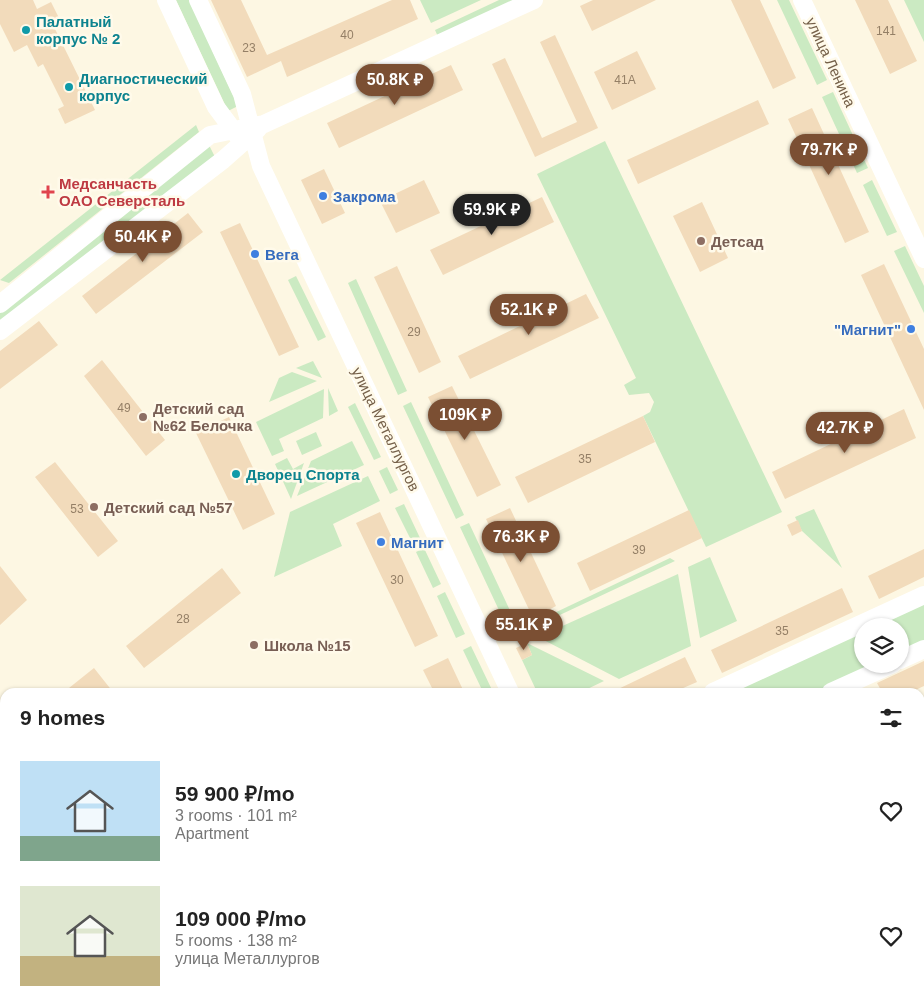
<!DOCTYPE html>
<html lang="en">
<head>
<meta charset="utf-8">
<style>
  :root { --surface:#fff; --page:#f2f2f2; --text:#222; --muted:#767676; --accent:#7b4f33 }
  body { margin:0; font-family:Helvetica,sans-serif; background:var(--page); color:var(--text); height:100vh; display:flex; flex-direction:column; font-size:19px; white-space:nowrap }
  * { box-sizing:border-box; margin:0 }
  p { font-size:16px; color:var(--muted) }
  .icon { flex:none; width:28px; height:28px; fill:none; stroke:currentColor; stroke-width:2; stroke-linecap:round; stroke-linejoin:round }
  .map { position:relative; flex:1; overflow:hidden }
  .panel { position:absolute; left:0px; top:688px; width:925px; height:321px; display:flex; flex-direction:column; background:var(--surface); border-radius:15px 15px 0 0; box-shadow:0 1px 4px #0004 }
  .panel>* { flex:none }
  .fabs { position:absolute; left:854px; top:618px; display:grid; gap:10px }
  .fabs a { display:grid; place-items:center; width:55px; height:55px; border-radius:50%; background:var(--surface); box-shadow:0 1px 4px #0004; font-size:25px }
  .price { position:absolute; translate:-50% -42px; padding:0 11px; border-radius:18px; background:var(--accent); color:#fff; font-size:16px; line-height:32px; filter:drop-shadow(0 1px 2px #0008) }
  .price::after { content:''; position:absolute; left:50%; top:30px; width:15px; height:11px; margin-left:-8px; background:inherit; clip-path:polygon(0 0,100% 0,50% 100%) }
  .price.current { background:#222; color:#fff }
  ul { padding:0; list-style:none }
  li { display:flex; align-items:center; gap:15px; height:125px; padding:0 20px }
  li span { display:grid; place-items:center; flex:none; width:140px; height:100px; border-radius:0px; color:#555 }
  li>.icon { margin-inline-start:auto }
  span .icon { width:60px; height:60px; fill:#fffc; stroke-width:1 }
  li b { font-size:21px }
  h2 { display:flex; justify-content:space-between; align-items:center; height:60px; padding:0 20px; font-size:21px }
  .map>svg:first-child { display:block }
  .green { fill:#cbeac2 }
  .building { fill:#f2dbbb }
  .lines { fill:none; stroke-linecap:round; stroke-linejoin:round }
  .minor { stroke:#fff; stroke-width:18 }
  .culture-dot { fill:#0f9aa8; stroke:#fffaea; stroke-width:2 }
  .health-dot { fill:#e0444e; stroke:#fffaea; stroke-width:2 }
  .shop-dot { fill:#3f7fe0; stroke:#fffaea; stroke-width:2 }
  .education-dot { fill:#8d6e63; stroke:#fffaea; stroke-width:2 }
  .labels { text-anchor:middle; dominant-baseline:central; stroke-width:5; stroke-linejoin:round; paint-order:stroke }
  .number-label { font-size:12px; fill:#947f66 }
  .culture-label { font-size:15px; font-weight:bold; fill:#0d838f; stroke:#fffaea; text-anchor:start }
  .street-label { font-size:15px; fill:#756049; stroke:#fffaea }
  .health-label { font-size:15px; font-weight:bold; fill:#be3a42; stroke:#fffaea; text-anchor:start }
  .shop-label { font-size:15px; font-weight:bold; fill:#366cbe; stroke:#fffaea; text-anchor:start }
  .education-label { font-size:15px; font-weight:bold; fill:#785e54; stroke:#fffaea; text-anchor:start }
</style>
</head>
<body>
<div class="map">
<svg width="924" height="1008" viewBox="0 0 924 1008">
  <rect width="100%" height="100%" fill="#fdf7e3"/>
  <!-- green -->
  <path class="green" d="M 176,0 L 189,0 L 238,106 L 228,111 Z
    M 420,0 L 481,0 L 431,23 Z
    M 499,0 L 523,0 L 439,39 L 435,30 Z
    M 777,0 L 789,0 L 827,80 L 817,85 Z
    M 904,0 L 924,0 L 924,42 Z
    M 833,92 L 868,168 L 857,173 L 822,97 Z
    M 196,125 L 199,132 L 9,283 L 0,280 Z
    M 605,141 L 782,512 L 706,547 L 643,416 L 650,412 L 654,402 L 649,393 L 629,395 L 624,385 L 636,378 L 537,174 Z
    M 209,145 L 215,157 L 0,323 L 0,309 Z
    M 872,180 L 897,232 L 887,236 L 863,185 Z
    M 905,246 L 924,286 L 924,313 L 894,251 Z
    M 296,276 L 326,337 L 318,341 L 288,280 Z
    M 356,279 L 407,391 L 398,395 L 348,283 Z
    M 313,361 L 322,378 L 296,368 Z
    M 292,372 L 317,381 L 269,402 L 279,378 Z
    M 328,388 L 338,411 L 329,416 Z
    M 324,389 L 323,418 L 279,439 L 284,451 L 272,456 L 256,422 Z
    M 411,402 L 464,515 L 456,519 L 403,406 Z
    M 355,403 L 381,457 L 374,460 L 348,407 Z
    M 316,432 L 322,446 L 302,455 L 296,441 Z
    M 352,441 L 364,465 L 297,496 L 311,461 Z
    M 287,458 L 293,469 L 304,463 L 291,499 L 275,464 Z
    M 387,467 L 398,490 L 390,494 L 379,471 Z
    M 368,476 L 380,501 L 333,524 L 342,546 L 274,577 L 290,512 Z
    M 404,504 L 420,538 L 412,542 L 395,508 Z
    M 814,509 L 842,568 L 802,531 L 795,517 Z
    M 469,523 L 521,634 L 512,638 L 460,527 Z
    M 424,548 L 441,584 L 433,588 L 416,552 Z
    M 710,557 L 737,621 L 700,638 L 688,567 Z
    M 670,558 L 675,561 L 532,628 L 529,625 Z
    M 678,574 L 691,646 L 619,679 L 538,637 Z
    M 445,592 L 465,634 L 456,638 L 437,596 Z
    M 924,604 L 924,642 L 900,653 L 900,626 L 875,626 Z
    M 862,632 L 862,664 L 878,664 L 816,692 L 732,692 Z
    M 527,643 L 604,681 L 581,692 L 537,692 L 522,660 L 532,655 Z
    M 471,646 L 493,692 L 483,692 L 463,650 Z
    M 0,849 L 5,855 L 5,876 L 0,880 Z
    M 5,927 L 5,981 L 2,978 L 0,980 L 0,931 Z"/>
  <!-- building -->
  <path class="building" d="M 0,0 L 33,0 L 37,9 L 51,2 L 62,24 L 54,27 L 95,110 L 65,124 L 58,109 L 64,106 L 43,64 L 38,67 L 27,45 L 14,52 L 0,24 Z
    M 211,0 L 241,0 L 267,55 L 392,0 L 410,0 L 418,19 L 287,77 L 281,61 L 247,77 Z
    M 593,0 L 656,0 L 592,31 L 580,6 Z
    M 731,0 L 760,0 L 796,78 L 773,89 Z
    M 855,0 L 888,0 L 917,61 L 890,74 Z
    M 555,35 L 598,128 L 535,157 L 492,64 L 505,58 L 542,138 L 577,122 L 540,42 Z
    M 637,51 L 656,89 L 612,110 L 594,72 Z
    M 451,65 L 463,90 L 339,148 L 327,123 Z
    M 758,100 L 769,124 L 638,184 L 627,160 Z
    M 812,108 L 869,232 L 845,243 L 788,119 Z
    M 324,169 L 345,213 L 322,224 L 301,180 Z
    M 424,180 L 440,213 L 396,233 L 380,201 Z
    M 542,197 L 554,222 L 443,275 L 430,250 Z
    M 702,202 L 728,258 L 700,272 L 673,216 Z
    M 188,213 L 203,232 L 96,314 L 82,296 Z
    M 240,223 L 299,347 L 279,356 L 220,232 Z
    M 884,264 L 924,349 L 924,410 L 861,275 Z
    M 397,266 L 441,362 L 419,373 L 374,277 Z
    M 586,294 L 599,318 L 470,379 L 458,356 Z
    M 39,321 L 58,345 L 0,389 L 0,351 Z
    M 102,360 L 165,440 L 146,456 L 84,376 Z
    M 452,386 L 501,485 L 477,497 L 428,397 Z
    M 904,409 L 916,438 L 785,499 L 772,472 Z
    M 643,416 L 655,442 L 528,503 L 515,477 Z
    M 229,417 L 275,514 L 243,530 L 196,433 Z
    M 55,462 L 118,541 L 98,557 L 35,477 Z
    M 510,508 L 556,606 L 533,618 L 486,519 Z
    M 689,510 L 702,538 L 590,591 L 577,563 Z
    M 380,512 L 438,636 L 415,647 L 356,523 Z
    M 798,520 L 802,531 L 792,536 L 787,525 Z
    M 924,549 L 924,577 L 879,599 L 868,576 Z
    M 0,566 L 27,600 L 0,625 Z
    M 222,568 L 241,593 L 144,668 L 126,646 Z
    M 842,588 L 853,612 L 722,673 L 711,650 Z
    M 527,643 L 532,655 L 522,660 L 516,648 Z
    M 685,657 L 697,682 L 674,692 L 612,692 Z
    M 448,658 L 464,692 L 434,692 L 423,670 Z
    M 924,661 L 924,686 L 911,692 L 882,692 L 877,683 Z
    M 94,668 L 113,692 L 64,692 Z"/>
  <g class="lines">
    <!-- minor -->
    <path class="minor" d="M 166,0 L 216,107 L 239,138
      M 198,0 L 242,94 L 261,166 L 510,692
      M 802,0 L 924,259
      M 0,304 L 210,135 L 264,124 L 534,0
      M 0,331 L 223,160 L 258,129
      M 900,660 L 924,649
      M 713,692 L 924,595
      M 831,692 L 893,664
      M 655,1004 L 657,1008
      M 149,1008 L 158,1004"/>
  </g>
  <!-- markers -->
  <g class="culture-dot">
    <circle cx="26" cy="30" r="5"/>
    <circle cx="69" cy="87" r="5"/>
    <circle cx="236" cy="474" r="5"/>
  </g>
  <path class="health-dot" d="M45.5 184.5h5v5h5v5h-5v5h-5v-5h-5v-5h5z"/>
  <g class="shop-dot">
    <circle cx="323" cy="196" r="5"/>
    <circle cx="255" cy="254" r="5"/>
    <circle cx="911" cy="329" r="5"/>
    <circle cx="381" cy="542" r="5"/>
  </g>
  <g class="education-dot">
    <circle cx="701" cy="241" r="5"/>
    <circle cx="143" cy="417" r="5"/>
    <circle cx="94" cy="507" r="5"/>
    <circle cx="254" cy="645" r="5"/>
  </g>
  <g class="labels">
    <!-- number labels -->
    <g class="number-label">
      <text x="886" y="31">141</text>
      <text x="347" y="35">40</text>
      <text x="249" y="48">23</text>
      <text x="625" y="80">41А</text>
      <text x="414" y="332">29</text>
      <text x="124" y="408">49</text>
      <text x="585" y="459">35</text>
      <text x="77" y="509">53</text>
      <text x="639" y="550">39</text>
      <text x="397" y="580">30</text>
      <text x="183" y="619">28</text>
      <text x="782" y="631">35</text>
    </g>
    <!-- culture labels -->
    <g class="culture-label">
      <text x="36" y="21">Палатный<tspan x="36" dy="17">корпус № 2</tspan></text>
      <text x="79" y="78">Диагностический<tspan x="79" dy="17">корпус</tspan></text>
      <text x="246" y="474">Дворец Спорта</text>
    </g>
    <!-- street labels -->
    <g class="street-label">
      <text transform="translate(831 62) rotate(65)">улица Ленина</text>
      <text transform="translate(386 429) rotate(64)">улица Металлургов</text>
    </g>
    <!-- health labels -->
    <g class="health-label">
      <text x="59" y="183">Медсанчасть<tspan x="59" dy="17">ОАО Северсталь</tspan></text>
    </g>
    <!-- shop labels -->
    <g class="shop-label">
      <text x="333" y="196">Закрома</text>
      <text x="265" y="254">Вега</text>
      <text x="901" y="329" text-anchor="end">"Магнит"</text>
      <text x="391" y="542">Магнит</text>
    </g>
    <!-- education labels -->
    <g class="education-label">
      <text x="711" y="241">Детсад</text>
      <text x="153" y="408">Детский сад<tspan x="153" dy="17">№62 Белочка</tspan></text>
      <text x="104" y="507">Детский сад №57</text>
      <text x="264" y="645">Школа №15</text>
    </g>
  </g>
</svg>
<div class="fabs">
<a><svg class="icon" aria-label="layers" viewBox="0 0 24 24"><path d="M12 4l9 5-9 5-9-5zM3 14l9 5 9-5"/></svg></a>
</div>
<b class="price" style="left:395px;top:106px">50.8K ₽</b>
<b class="price" style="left:829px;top:176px">79.7K ₽</b>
<b class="price current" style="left:492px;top:236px">59.9K ₽</b>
<b class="price" style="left:143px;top:263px">50.4K ₽</b>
<b class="price" style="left:529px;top:336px">52.1K ₽</b>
<b class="price" style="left:465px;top:441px">109K ₽</b>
<b class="price" style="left:845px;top:454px">42.7K ₽</b>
<b class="price" style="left:521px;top:563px">76.3K ₽</b>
<b class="price" style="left:524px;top:651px">55.1K ₽</b>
<section class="panel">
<h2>9 homes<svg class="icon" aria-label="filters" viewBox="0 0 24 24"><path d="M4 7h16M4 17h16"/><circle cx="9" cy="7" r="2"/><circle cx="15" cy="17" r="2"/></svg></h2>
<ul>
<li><span style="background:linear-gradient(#bfe0f5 75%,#7fa58c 0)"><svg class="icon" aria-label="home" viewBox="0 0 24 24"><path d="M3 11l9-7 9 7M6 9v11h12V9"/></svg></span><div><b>59 900 ₽/mo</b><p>3 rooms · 101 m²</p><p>Apartment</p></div><svg class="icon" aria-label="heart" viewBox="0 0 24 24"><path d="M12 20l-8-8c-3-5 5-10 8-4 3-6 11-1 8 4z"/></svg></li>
<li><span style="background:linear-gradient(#dfe7d0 70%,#c2b280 0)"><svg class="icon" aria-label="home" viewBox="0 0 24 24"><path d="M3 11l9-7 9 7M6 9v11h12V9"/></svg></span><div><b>109 000 ₽/mo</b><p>5 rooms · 138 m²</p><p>улица Металлургов</p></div><svg class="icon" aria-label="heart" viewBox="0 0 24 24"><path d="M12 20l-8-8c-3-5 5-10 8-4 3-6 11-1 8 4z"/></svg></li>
</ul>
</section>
</div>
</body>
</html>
